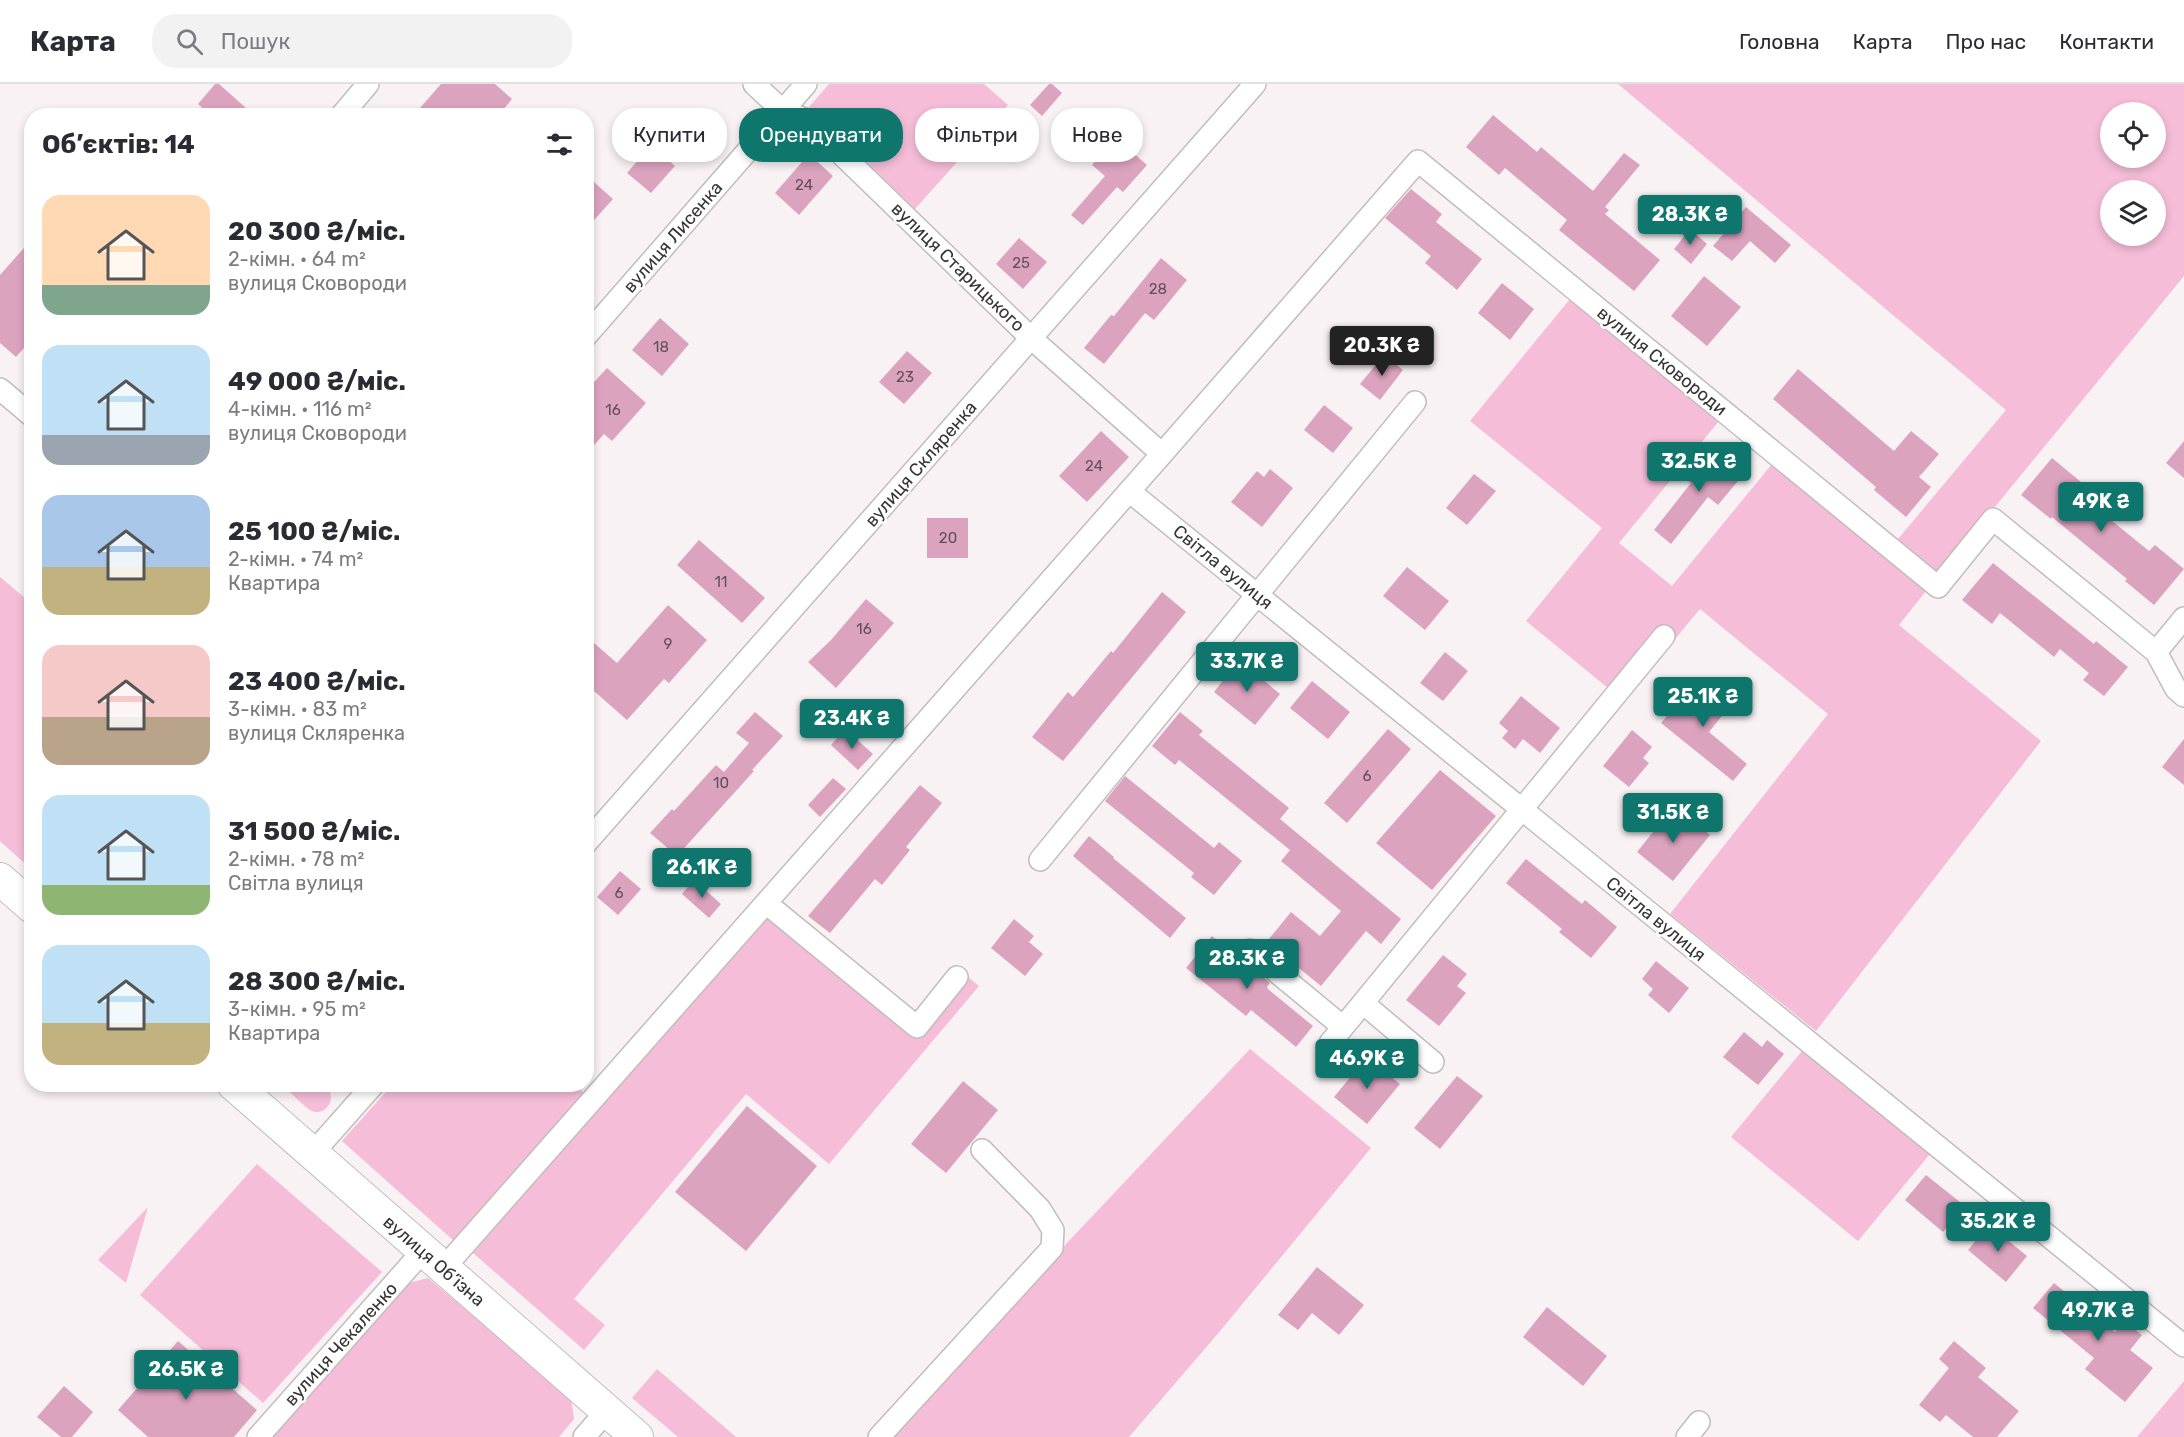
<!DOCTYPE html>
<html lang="uk">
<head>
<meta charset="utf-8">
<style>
  :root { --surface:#fff; --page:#f2f2f3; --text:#2b2b33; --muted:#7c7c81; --line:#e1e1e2; --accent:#0f766e }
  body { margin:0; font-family:Rubik,sans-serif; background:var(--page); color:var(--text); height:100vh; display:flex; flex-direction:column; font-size:22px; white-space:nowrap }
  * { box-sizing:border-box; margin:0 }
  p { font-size:20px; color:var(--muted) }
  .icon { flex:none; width:33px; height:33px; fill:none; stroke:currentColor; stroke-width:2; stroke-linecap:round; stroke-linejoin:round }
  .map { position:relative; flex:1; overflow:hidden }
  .side { position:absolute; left:24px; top:24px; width:570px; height:984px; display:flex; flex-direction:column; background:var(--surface); border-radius:24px; box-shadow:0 3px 9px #0003 }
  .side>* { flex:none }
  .banner { position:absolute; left:612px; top:24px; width:570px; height:54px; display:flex; gap:12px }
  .fabs { position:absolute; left:2100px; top:18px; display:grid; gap:12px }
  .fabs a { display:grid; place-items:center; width:66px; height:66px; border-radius:50%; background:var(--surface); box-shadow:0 3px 9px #0003; font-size:30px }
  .price { position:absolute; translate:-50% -51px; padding:0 14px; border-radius:6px; background:var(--accent); color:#fff; font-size:20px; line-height:39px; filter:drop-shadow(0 2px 3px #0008) }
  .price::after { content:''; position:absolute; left:50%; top:36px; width:18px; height:14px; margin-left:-9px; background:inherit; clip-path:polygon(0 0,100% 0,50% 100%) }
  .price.current { background:#222; color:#fff }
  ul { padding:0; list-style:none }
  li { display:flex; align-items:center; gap:18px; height:150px; padding:0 18px }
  li span { display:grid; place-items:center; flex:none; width:168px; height:120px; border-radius:18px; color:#555 }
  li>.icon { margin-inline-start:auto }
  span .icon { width:72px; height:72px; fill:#fffc; stroke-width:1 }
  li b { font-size:26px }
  h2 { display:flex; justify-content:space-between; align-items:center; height:72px; padding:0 18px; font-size:26px }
  .pill { padding:0 21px; border-radius:24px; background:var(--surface); box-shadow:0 3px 9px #0003; font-size:21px; line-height:54px }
  .pill.current { background:var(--accent); color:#fff }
  header { display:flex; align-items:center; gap:36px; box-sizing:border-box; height:84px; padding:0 30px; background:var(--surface); border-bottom:2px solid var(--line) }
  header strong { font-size:28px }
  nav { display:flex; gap:33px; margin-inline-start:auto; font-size:21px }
  .search { width:420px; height:54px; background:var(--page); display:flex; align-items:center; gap:15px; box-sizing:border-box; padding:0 21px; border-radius:24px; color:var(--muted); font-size:22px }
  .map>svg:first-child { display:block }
  .green { fill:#f5bdd8; fill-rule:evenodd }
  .building { fill:#dca3bf }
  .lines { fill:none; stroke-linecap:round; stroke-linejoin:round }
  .minor-casing { stroke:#c3bcbf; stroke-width:24 }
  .highway-casing { stroke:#c3bcbf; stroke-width:34 }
  .minor { stroke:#fff; stroke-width:21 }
  .highway { stroke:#fff; stroke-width:32 }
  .labels { text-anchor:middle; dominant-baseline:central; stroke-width:5; stroke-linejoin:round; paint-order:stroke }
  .number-label { font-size:15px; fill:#605058 }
  .street-label { font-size:18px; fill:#363435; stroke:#fff }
</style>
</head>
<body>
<header>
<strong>Карта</strong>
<div class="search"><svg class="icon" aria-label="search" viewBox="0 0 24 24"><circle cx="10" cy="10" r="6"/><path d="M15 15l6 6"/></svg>Пошук</div>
<nav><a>Головна</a><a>Карта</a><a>Про нас</a><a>Контакти</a></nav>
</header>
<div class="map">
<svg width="2184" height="1353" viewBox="0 0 2184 1353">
  <rect width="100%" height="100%" fill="#f9f2f5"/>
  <!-- green -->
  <path class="green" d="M 829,0 L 984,0 L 1008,21 L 915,125 L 809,23 Z
    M 1618,0 L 2184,0 L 2184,192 L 1940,490 L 1898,455 L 2006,326 ZM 2110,28 L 2156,28 L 2156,74 L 2110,74 ZM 2110,106 L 2156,106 L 2156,152 L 2110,152 Z
    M 1570,215 L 1719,337 L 1619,459 L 1672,502 L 1772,380 L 1926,507 L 1899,541 L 2041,657 L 1816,947 L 1670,830 L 1828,630 L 1700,525 L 1675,555 L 1659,542 L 1608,604 L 1526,537 L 1602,444 L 1470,337 Z
    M 0,493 L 31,519 L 31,785 L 0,757 Z
    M 770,830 L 919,952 L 968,893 L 979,902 L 829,1080 L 746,1010 L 574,1215 L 605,1241 L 584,1266 L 473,1169 Z
    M 1250,965 L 1371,1064 L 1221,1246 L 1129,1353 L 892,1353 L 1067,1159 Z
    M 1802,967 L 1930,1070 L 1858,1157 L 1731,1053 Z
    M 575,1000 L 585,1010 L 454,1157 L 342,1057 L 392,1001 Z
    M 282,1001 L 322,1001 C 325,1003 328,1004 329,1007 C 336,1018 323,1032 312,1027 C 303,1023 290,1007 282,1001 Z
    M 257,1080 L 382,1188 L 263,1319 L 140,1211 Z
    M 148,1123 L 126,1199 L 98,1176 Z
    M 428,1194 L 571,1314 L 574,1335 L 559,1353 L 272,1353 L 401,1201 Z
    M 657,1285 L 736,1353 L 678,1353 L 632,1314 Z
    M 2184,1297 L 2184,1353 L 2137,1353 Z"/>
  <!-- building -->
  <path class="building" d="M 215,0 L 219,0 L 255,32 L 211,32 L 198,20 Z
    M 441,0 L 495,0 L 512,15 L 498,32 L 413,32 Z
    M 1049,0 L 1052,0 L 1062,9 L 1042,32 L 1030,21 Z
    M 1493,31 L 1537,68 L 1541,63 L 1593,107 L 1624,69 L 1640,81 L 1605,123 L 1609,126 L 1605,130 L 1660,176 L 1634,207 L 1559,146 L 1567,136 L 1505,84 L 1499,91 L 1466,63 Z
    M 1115,53 L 1147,81 L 1123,108 L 1117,103 L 1083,141 L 1071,131 L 1105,92 L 1092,81 Z
    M 651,61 L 675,82 L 651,109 L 627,89 Z
    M 809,70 L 833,92 L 799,131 L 775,109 Z
    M 586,91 L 613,115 L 586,145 Z
    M 1411,105 L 1442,130 L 1436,138 L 1482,175 L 1457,206 L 1425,179 L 1431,172 L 1385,134 Z
    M 1746,123 L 1791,161 L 1775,179 L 1750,157 L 1732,177 L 1713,162 Z
    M 1690,145 L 1707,160 L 1691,180 L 1674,165 Z
    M 1019,154 L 1047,178 L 1023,205 L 996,180 Z
    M 32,155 L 32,255 L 16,273 L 0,259 L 0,191 Z
    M 1161,174 L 1187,196 L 1154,236 L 1145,229 L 1104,280 L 1084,264 L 1111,231 L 1114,232 Z
    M 1704,192 L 1741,223 L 1707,262 L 1671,232 Z
    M 1502,199 L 1534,225 L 1510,256 L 1478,229 Z
    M 660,234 L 689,260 L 662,292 L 632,266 Z
    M 907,267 L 932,289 L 904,320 L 879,298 Z
    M 1384,271 L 1403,286 L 1380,316 L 1360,300 Z
    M 607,284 L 646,319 L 612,357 L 604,350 L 586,370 L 586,307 Z
    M 1798,285 L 1894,367 L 1911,347 L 1939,370 L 1919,393 L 1931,403 L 1906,433 L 1874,406 L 1876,403 L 1773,315 Z
    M 1324,321 L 1353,344 L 1333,369 L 1304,346 Z
    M 1101,347 L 1129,373 L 1087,418 L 1059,392 Z
    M 2184,357 L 2184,394 L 2166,379 Z
    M 1711,365 L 1743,391 L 1718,421 L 1708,413 L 1671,460 L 1654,446 L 1691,399 L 1686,395 Z
    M 2052,374 L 2081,398 L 2074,406 L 2149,467 L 2155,461 L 2184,485 L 2154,521 L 2125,497 L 2127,495 L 2052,433 L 2051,435 L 2021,411 Z
    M 1270,385 L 1293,404 L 1262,443 L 1231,418 L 1257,387 L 1264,393 Z
    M 1474,390 L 1496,407 L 1467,441 L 1446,424 Z
    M 927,434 L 968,434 L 968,474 L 927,474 Z
    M 699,456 L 765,514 L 742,539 L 677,481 Z
    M 1993,479 L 2094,560 L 2096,557 L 2128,583 L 2104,612 L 2083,596 L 2089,589 L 2060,565 L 2054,573 L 2000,529 L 1992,540 L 1962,516 Z
    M 1407,483 L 1449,517 L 1425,546 L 1383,512 Z
    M 1162,508 L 1186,528 L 1063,677 L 1032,653 L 1068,608 L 1073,613 L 1111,567 L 1113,569 Z
    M 866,515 L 894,539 L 836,604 L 808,578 L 831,556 Z
    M 668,521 L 707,556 L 669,599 L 664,595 L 627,636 L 586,600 L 586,552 L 617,579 Z
    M 1445,568 L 1468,587 L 1443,617 L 1420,599 Z
    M 1239,576 L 1280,610 L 1255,641 L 1214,608 Z
    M 1697,596 L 1729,623 L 1709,648 L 1747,680 L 1733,697 L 1661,639 Z
    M 1312,597 L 1350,628 L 1328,655 L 1290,624 Z
    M 1521,612 L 1560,644 L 1540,669 L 1523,655 L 1515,665 L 1502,654 L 1508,647 L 1499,639 Z
    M 755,628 L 783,652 L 752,686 L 754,687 L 677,772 L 650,749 L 672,725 L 674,727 L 716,681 L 724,688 L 749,659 L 736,649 Z
    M 1180,628 L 1203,647 L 1199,651 L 1289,724 L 1280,735 L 1401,835 L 1381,860 L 1366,847 L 1321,902 L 1289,876 L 1286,880 L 1264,861 L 1291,828 L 1320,852 L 1341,827 L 1281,777 L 1290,766 L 1179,676 L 1175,681 L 1152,662 Z
    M 845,645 L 873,670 L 858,686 L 831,661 Z
    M 1388,645 L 1411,665 L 1347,739 L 1324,719 Z
    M 1632,646 L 1652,663 L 1643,674 L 1649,679 L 1629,703 L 1603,682 Z
    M 2184,655 L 2184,701 L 2162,683 Z
    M 1440,686 L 1496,732 L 1432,806 L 1376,759 Z
    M 1125,692 L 1214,764 L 1219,758 L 1242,777 L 1214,811 L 1191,793 L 1194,789 L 1105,717 Z
    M 833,694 L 846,705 L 820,733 L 808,721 Z
    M 920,701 L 942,719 L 906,763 L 910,766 L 882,801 L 875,795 L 830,849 L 808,832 Z
    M 1674,722 L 1710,751 L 1673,797 L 1637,768 Z
    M 1089,752 L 1114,773 L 1113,774 L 1186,834 L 1170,854 L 1073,772 Z
    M 1526,775 L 1582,820 L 1585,816 L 1617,843 L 1591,874 L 1559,848 L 1562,845 L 1506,799 Z
    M 620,787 L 641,805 L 618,831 L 597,813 Z
    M 694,796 L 721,820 L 709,834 L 682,810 Z
    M 1014,835 L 1034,852 L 1029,858 L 1043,870 L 1025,892 L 991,864 Z
    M 1212,852 L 1270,899 L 1267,903 L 1268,905 L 1313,942 L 1296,963 L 1251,926 L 1246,932 L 1186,884 Z
    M 1443,871 L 1467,890 L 1457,902 L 1466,909 L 1439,942 L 1406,916 Z
    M 1656,877 L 1689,904 L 1669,929 L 1648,911 L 1653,905 L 1642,895 Z
    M 1744,948 L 1762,963 L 1767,956 L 1784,970 L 1758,1001 L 1723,973 Z
    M 1367,973 L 1400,1000 L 1367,1040 L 1334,1013 Z
    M 1457,992 L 1483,1012 L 1440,1065 L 1414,1044 Z
    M 963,997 L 998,1026 L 946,1089 L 911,1060 Z
    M 747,1022 L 817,1082 L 746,1167 L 675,1108 Z
    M 1926,1091 L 1965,1122 L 1943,1148 L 1905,1116 Z
    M 1989,1141 L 2027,1172 L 2006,1198 L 1968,1166 Z
    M 1317,1183 L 1364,1221 L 1339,1251 L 1312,1229 L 1298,1246 L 1278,1231 Z
    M 2054,1199 L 2115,1248 L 2124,1237 L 2142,1251 L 2130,1266 L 2153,1284 L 2125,1318 L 2085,1285 L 2094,1274 L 2033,1224 Z
    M 1547,1223 L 1607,1272 L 1583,1302 L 1523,1253 Z
    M 178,1257 L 257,1326 L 234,1353 L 148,1353 L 118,1326 Z
    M 1954,1257 L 1986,1284 L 1978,1293 L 2019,1327 L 1997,1353 L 1973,1353 L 1946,1331 L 1940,1338 L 1919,1321 L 1949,1284 L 1939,1275 Z
    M 64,1302 L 93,1328 L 72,1353 L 61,1353 L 37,1333 Z"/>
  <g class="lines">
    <!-- minor casing -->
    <g class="minor-casing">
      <path id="minor" d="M 754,0 L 783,27 L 805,35 L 1032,255 L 1162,370
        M 341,32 L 368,0
        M 586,252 L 806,0
        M 0,305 L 32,332
        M 1129,407 L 2184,1262
        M 2156,568 L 2184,534
        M 586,759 L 1255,0
        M 1040,776 L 1415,318
        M 766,819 L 917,943 L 957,893
        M 1250,866 L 1343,943
        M 1363,919 L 1433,978
        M 1330,959 L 1664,552
        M 312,1070 L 374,1000
        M 443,1185 L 1162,370 L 1418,77 L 1938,503 L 1993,435 L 2156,568 L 2176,605 L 2184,612
        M 258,1353 L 423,1167
        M 584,1353 L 606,1328
        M 879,1353 L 1052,1164 L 1053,1146 L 1040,1125 L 982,1066
        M 1687,1353 L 1699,1338"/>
    </g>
    <!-- highway casing -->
    <g class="highway-casing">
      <path id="highway" d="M 0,795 L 32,823
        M 233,1000 L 637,1353"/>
    </g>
    <!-- minor -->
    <use href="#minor" class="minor"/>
    <!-- highway -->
    <use href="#highway" class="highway"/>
  </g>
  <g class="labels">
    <!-- number labels -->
    <g class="number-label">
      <text x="804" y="101">24</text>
      <text x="1021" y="179">25</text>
      <text x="1158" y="205">28</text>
      <text x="661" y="263">18</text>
      <text x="905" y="293">23</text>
      <text x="613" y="326">16</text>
      <text x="1094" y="382">24</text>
      <text x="948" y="454">20</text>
      <text x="721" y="498">11</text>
      <text x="864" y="545">16</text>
      <text x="668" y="560">9</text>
      <text x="1367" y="692">6</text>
      <text x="721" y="699">10</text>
      <text x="619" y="809">6</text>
    </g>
    <!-- street labels -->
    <g class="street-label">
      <text transform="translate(673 153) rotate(-49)">вулиця Лисенка</text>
      <text transform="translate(958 183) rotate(44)">вулиця Старицького</text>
      <text transform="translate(1662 277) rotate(39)">вулиця Сковороди</text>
      <text transform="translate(921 380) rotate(-49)">вулиця Скляренка</text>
      <text transform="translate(1223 483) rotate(39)">Світла вулиця</text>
      <text transform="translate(1656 835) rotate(39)">Світла вулиця</text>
      <text transform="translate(434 1177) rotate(41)">вулиця Об’їзна</text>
      <text transform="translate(341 1260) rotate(-48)">вулиця Чекаленко</text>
    </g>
  </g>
</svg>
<div class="fabs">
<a><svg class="icon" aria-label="locate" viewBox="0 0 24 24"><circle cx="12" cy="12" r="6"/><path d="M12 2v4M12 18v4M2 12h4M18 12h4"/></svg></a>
<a><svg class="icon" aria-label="layers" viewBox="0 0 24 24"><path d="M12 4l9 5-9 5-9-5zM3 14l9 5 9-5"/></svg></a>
</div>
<b class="price" style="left:1690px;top:162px">28.3K ₴</b>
<b class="price current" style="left:1382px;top:293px">20.3K ₴</b>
<b class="price" style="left:1699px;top:409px">32.5K ₴</b>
<b class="price" style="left:2101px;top:449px">49K ₴</b>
<b class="price" style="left:1247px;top:609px">33.7K ₴</b>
<b class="price" style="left:1703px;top:644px">25.1K ₴</b>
<b class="price" style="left:852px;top:666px">23.4K ₴</b>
<b class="price" style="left:1673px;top:760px">31.5K ₴</b>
<b class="price" style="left:702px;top:815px">26.1K ₴</b>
<b class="price" style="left:1247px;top:906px">28.3K ₴</b>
<b class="price" style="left:1367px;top:1006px">46.9K ₴</b>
<b class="price" style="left:1998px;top:1169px">35.2K ₴</b>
<b class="price" style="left:2098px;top:1258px">49.7K ₴</b>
<b class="price" style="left:186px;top:1317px">26.5K ₴</b>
<div class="banner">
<a class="pill">Купити</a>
<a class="pill current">Орендувати</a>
<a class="pill">Фільтри</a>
<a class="pill">Нове</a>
</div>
<section class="side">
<h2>Об’єктів: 14<svg class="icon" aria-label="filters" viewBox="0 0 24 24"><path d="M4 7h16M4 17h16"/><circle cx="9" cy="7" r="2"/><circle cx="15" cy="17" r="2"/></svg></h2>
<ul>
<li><span style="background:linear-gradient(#ffd9b3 75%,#7fa58c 0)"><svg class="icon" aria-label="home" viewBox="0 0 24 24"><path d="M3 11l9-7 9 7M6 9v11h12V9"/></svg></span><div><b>20 300 ₴/міс.</b><p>2-кімн. · 64 m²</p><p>вулиця Сковороди</p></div></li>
<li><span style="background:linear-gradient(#bfe0f5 75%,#9aa5b1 0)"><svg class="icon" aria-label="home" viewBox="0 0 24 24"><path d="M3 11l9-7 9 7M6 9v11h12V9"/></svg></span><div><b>49 000 ₴/міс.</b><p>4-кімн. · 116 m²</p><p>вулиця Сковороди</p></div></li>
<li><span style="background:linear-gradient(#a9c7e8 60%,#c2b280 0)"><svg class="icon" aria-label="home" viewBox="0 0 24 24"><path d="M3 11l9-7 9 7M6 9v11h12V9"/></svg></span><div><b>25 100 ₴/міс.</b><p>2-кімн. · 74 m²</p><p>Квартира</p></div></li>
<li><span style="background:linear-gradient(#f6c9c9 60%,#b9a48a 0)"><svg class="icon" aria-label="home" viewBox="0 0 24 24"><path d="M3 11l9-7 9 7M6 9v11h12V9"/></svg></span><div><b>23 400 ₴/міс.</b><p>3-кімн. · 83 m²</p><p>вулиця Скляренка</p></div></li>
<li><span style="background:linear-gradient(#bfe0f5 75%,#8fb573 0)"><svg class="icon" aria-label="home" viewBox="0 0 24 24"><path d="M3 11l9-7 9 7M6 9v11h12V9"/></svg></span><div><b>31 500 ₴/міс.</b><p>2-кімн. · 78 m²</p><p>Світла вулиця</p></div></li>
<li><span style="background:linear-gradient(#bfe0f5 65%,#c2b280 0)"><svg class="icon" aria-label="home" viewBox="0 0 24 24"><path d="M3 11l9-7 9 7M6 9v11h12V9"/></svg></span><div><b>28 300 ₴/міс.</b><p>3-кімн. · 95 m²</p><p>Квартира</p></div></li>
</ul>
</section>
</div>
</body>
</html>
